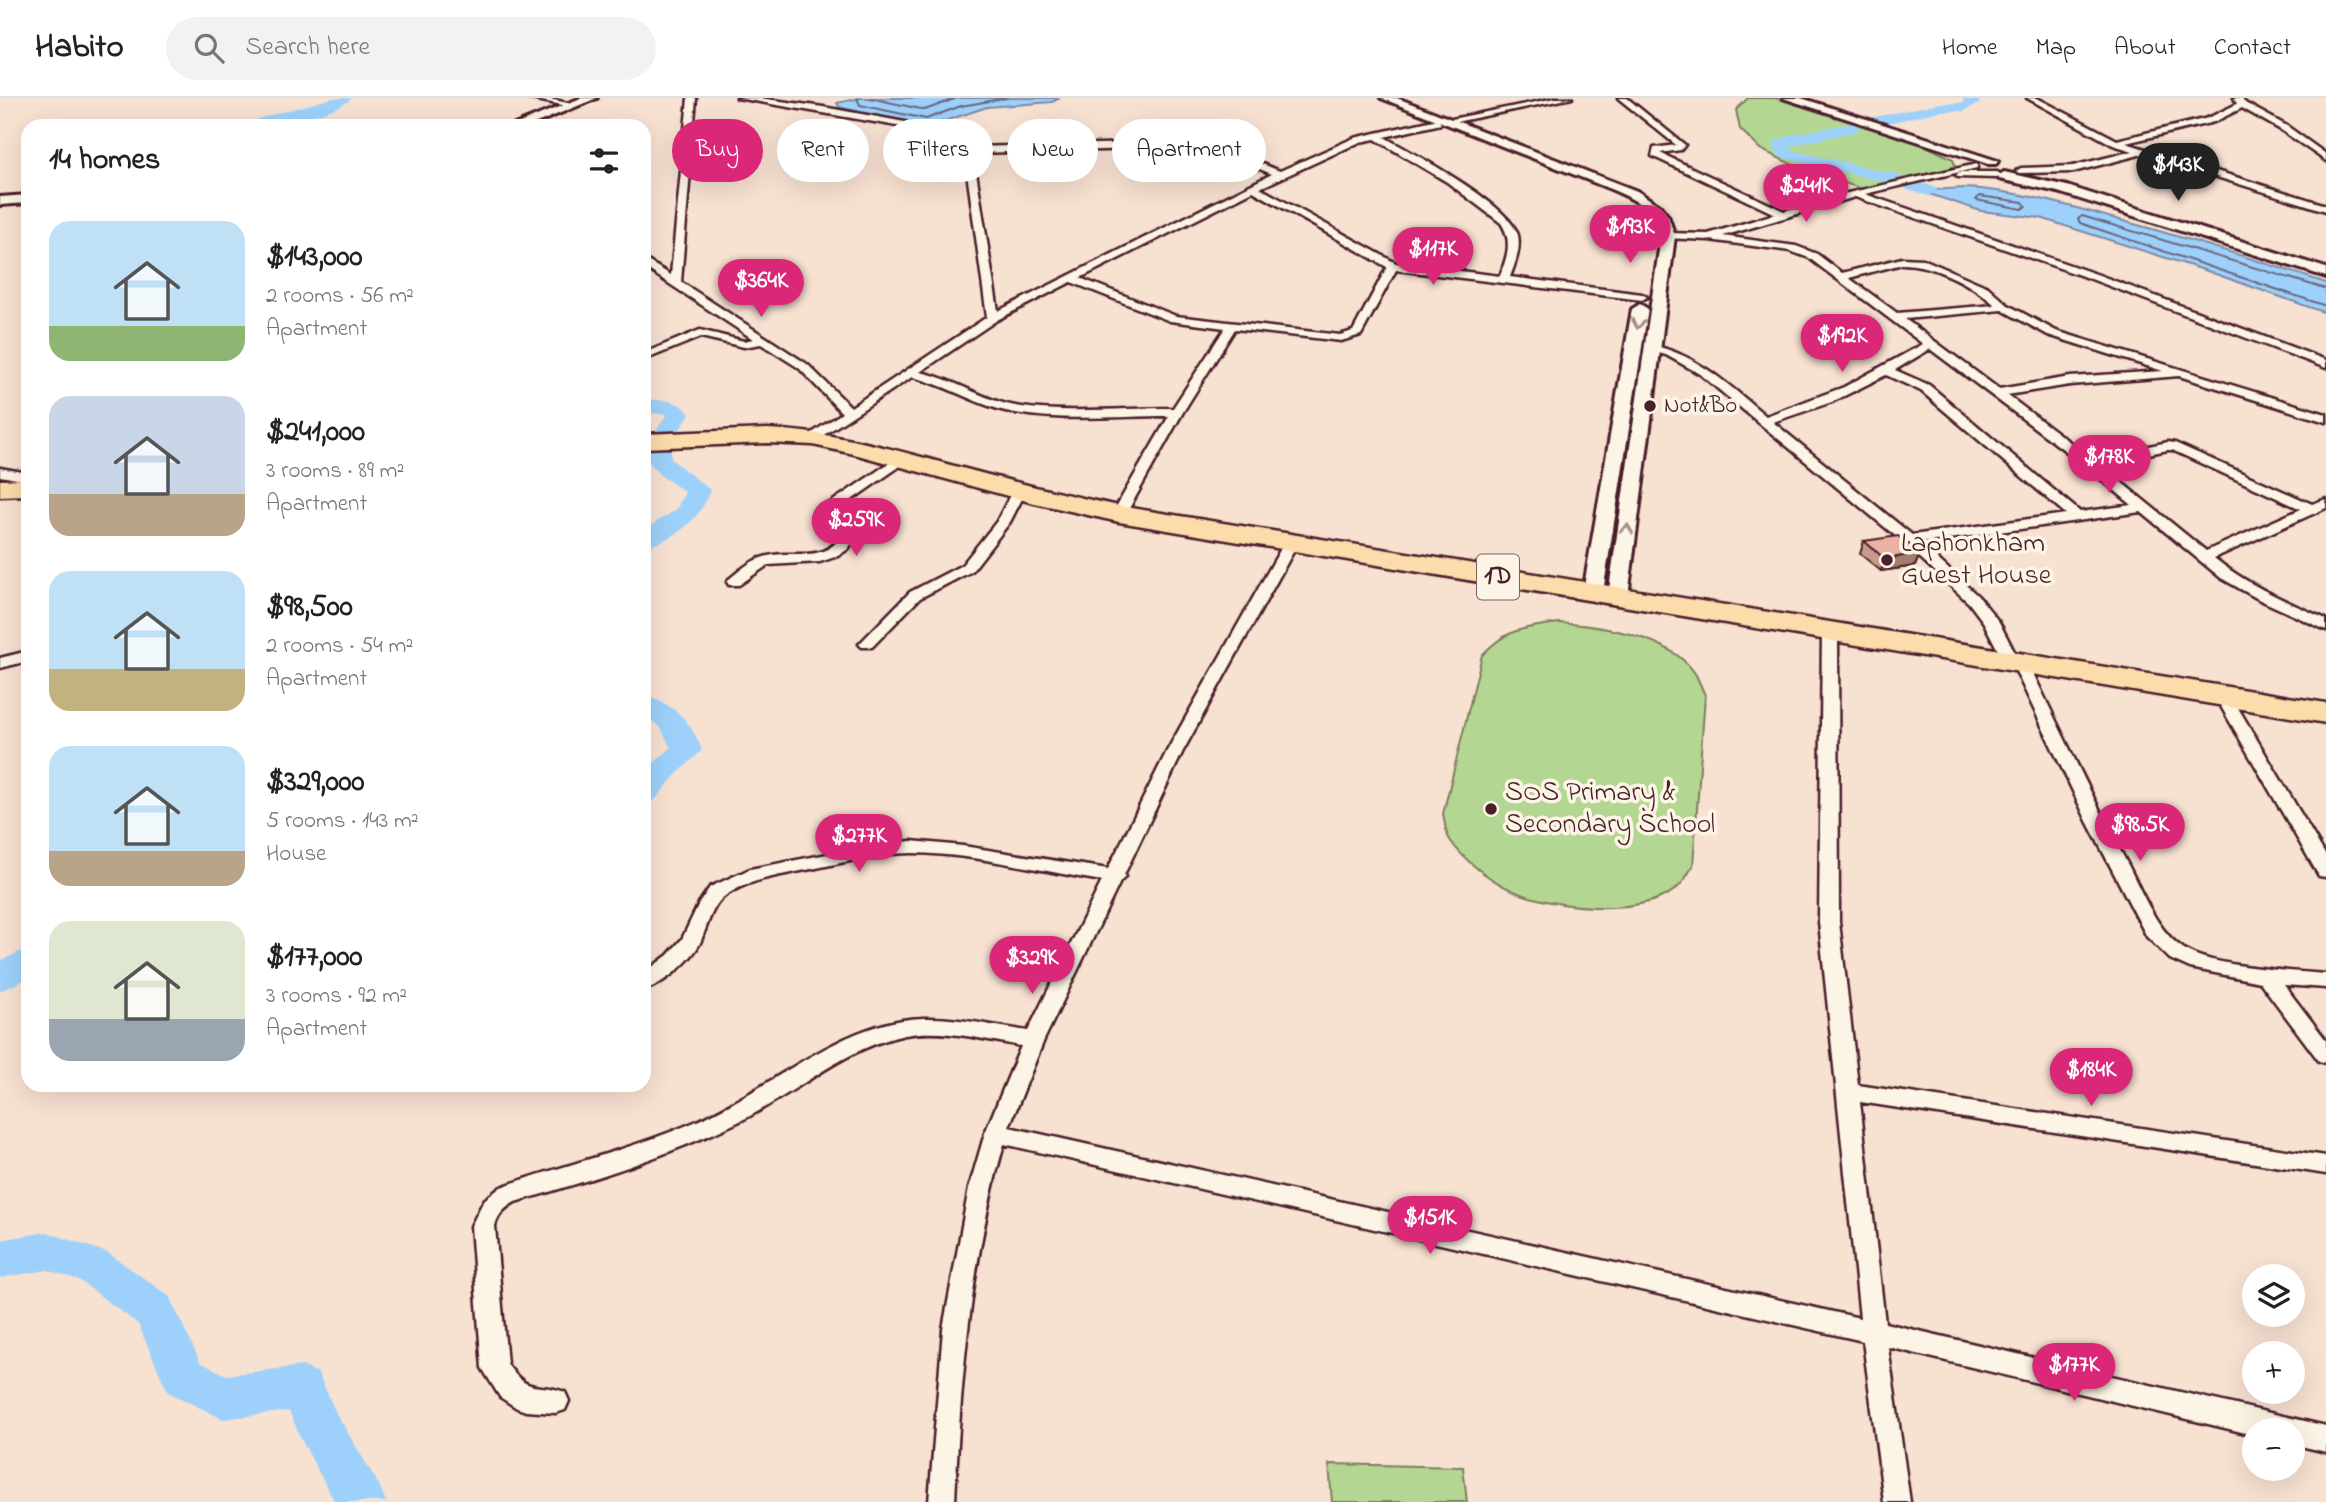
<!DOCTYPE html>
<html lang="en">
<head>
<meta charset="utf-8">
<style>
  :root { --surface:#fff; --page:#f2f2f2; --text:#222; --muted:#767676; --line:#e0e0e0; --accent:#db2777 }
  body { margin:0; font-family:"Indie Flower",sans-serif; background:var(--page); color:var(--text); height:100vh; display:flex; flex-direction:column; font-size:26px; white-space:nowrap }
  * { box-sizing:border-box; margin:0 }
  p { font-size:23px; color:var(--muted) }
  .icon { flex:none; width:38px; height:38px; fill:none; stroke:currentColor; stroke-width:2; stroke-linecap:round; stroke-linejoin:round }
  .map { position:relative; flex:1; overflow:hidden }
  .sheet { position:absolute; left:21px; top:21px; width:630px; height:973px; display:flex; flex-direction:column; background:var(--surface); border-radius:21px; box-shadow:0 7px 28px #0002 }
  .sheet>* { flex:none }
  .hud { position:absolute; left:672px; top:21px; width:665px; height:63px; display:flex; gap:14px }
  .controls { position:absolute; left:2242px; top:1166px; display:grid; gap:14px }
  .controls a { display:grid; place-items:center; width:63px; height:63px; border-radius:50%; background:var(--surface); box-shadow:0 7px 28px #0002; font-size:35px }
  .price { position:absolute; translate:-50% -60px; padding:0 16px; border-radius:24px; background:var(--accent); color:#fff; font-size:23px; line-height:46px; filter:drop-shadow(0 2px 4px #0008) }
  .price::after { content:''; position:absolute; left:50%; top:42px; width:21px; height:16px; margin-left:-10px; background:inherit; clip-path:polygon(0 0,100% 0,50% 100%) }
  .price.selected { background:#222; color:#fff }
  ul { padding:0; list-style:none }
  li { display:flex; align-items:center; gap:21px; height:175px; padding:0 28px }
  li span { display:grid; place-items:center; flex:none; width:196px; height:140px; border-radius:21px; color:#555 }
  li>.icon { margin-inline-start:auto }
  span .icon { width:84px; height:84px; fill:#fffc; stroke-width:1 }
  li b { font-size:30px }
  h2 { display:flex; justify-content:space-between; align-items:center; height:84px; padding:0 28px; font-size:30px }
  .pill { padding:0 24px; border-radius:32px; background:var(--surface); box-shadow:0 7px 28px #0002; font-size:24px; line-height:63px }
  .pill.selected { background:var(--accent); color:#fff }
  header { display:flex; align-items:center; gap:42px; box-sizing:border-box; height:98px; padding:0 35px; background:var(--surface); border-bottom:2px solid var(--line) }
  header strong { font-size:33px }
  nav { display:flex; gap:38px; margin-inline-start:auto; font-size:24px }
  .search { width:490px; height:63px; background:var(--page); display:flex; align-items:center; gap:18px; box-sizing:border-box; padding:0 24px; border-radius:38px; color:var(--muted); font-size:26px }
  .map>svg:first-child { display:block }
  .green { fill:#b3d792; stroke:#7e7b5e; stroke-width:2 }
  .water { fill:#9dd1fb; stroke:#7c8aa8; stroke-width:2 }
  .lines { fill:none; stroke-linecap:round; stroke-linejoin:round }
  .shore { stroke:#6b667e; stroke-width:2 }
  .river { fill:#9dd1fb; fill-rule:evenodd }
  .street-casing { stroke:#4a1f2b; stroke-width:5 }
  .secondary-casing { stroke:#4a1f2b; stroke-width:6 }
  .highway-casing { stroke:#4a1f2b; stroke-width:5 }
  .street { fill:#fcf5e5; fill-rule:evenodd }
  .secondary { fill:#fcf5e5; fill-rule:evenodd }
  .highway { fill:#fddcac; fill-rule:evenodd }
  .wall { fill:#c9998b; stroke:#4a1f2b; stroke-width:2 }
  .shaded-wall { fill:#a47d71; stroke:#4a1f2b; stroke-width:2 }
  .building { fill:#eab2a2; stroke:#4a1f2b; stroke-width:2 }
  .oneway { stroke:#a38a88 }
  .poi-dot { fill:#4a1f2b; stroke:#fcf5e5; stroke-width:2.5 }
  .labels { text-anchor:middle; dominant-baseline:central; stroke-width:7; stroke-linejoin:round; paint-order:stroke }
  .far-poi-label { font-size:23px; fill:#4a1f2b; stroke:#fcf5e5; text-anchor:start }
  .shield { fill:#fcf5e5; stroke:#7f5f63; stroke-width:2 }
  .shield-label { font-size:26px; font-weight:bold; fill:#4a1f2b }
  .poi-label { font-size:28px; fill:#4a1f2b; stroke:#fcf5e5; text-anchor:start }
</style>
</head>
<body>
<header>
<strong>Habito</strong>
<div class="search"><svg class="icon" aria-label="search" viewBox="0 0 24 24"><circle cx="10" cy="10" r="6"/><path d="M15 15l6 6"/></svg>Search here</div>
<nav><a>Home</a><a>Map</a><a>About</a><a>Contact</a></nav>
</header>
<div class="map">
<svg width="2326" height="1404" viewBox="0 0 2326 1404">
  <rect width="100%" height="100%" fill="#f7e1d1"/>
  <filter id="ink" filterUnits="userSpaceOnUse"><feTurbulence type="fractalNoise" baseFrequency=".0143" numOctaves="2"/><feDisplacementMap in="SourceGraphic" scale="14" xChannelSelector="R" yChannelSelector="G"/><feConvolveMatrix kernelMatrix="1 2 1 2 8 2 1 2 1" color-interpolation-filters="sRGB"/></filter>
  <g filter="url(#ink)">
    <!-- green -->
    <path class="green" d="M 1748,0 L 1775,0 L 1926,48 L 1953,61 L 1955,68 L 1940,76 L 1867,93 L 1789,65 L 1760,51 L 1740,31 L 1736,12 Z
      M 1559,525 C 1601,528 1671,537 1696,577 C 1699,583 1702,591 1705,597 L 1693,768 C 1688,775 1684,785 1677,790 C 1642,820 1550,810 1511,792 C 1489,781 1464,763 1450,742 C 1445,735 1445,724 1443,716 L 1482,557 C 1508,530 1523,530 1559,525 Z
      M 1329,1366 L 1463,1369 L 1467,1404 L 1332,1404 Z"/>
    <!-- water -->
    <path class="water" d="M 860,0 L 1060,0 L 1052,4 L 987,9 L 927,29 L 839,9 L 837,5 Z
      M 1964,90 C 2016,92 2066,107 2116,121 C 2186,140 2257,162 2326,185 L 2326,215 L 2207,173 L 2059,126 L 2041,120 L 1981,113 L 1926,95 L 1931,92 Z"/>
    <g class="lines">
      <!-- shore -->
      <path class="shore" d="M 857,0 L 860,7 L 926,21 L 961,8 L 1007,0
        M 870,0 L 925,12 L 957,0
        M 1979,98 L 2023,104 L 2026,108 L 2022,111 L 1976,102 Z
        M 2326,191 L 2082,118 L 2078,121 L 2080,125 L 2326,208"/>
      <!-- river -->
      <path class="river" d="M 333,0 L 352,0 C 335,17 270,28 246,28 L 260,20 Z
        M 1962,0 L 1977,0 L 1980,5 L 1964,13 L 1940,13 L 1875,28 L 1867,23 L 1870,20 L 1940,5 L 1962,5 L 1964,3 Z
        M 1852,25 L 1857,27 L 1860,30 L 1857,33 L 1789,48 L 1795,53 L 1900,77 L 1902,81 L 1900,85 L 1894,86 L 1784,60 L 1778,57 L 1772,46 L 1789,37 Z
        M 1913,83 L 1935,89 L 1937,93 L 1929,98 L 1907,92 L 1905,88 Z
        M 644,301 C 662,303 679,300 690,316 L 671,345 L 671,361 L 710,392 C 700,423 675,441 644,449 L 644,432 L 676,412 L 685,394 L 660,377 L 647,361 L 649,345 L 667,316 L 644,315 Z
        M 644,598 C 675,606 691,623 702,652 L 672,681 L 655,702 L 644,705 L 644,674 L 671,650 L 661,630 L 644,617 Z
        M 28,850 L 28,880 L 0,893 L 0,863 Z
        M 47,1134 L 108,1155 L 169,1198 L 200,1264 L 226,1277 L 302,1268 L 318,1275 L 336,1315 L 379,1387 L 386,1404 L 335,1404 L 304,1347 L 289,1313 L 223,1321 L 168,1294 L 138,1226 L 79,1182 L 47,1172 L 0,1180 L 0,1142 Z"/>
      <!-- street casing -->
      <g class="street-casing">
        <path id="street" d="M 526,0 L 545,0 L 577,7 L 573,9 Z
          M 688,0 L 696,0 L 681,184 L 807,266 L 851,309 L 987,219 L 964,53 L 903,29 L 737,0 L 759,0 L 823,9 L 905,24 L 969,49 L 1144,45 L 1194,48 L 1237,56 L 1280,73 L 1354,40 L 1438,21 L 1441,26 L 1384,39 C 1413,55 1509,106 1518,137 C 1521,151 1515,166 1510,179 L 1642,196 L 1647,199 L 1642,202 L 1396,172 L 1361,237 L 1341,243 L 1235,231 L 1183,314 L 1126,416 L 1119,420 L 1112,416 L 1169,318 C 1117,318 1046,325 998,311 C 968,302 943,286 912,279 L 813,344 L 809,343 L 809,337 L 842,315 L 799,270 L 761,246 L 744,249 L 701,239 L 644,262 L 644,255 L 700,232 L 744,243 L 753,241 L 644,169 L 644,161 L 671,177 ZM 1375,41 L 1447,84 L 1501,125 C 1513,143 1507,159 1500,178 L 1396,165 L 1260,90 L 1360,44 ZM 1144,51 L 1194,54 L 1232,60 L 1272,76 L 998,213 L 973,55 ZM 1253,93 L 1387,169 L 1353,233 L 1340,237 L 1176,218 L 1080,180 ZM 1071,184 L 1170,223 L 1225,230 L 1173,310 C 1124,310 1052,317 1006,306 C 977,298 951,280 920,274 L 997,222 Z
          M 1555,0 L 1572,0 L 1446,26 L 1442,23 Z
          M 1618,0 L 1627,0 L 1685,47 L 1681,52 L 1660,55 L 1784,113 L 1830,99 L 1977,66 L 1977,70 L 1865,96 L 2099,177 L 2326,262 L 2326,270 L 2091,181 L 1855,99 L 1723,138 L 1796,148 L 1817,156 L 1842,175 L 1902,160 L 1923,161 L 1988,189 L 2008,207 L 2056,233 L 2326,316 L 2326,324 L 2179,278 L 2070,287 L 2007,297 L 2091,360 L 2168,344 L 2175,345 L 2312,406 L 2326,401 L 2326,410 L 2214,460 C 2247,487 2287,504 2326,521 L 2326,532 L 2260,502 L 2221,480 L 2141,414 L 1920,445 L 1979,499 L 1999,524 L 2018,561 L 2026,562 L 2028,565 C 2061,633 2093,701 2128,767 C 2143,796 2156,832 2184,851 C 2210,869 2293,873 2326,876 L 2326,890 L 2284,887 L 2326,942 L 2326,965 L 2319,963 L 2260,884 L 2190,870 L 2170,861 L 2147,839 L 2087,723 L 2013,567 L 2005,566 L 1984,525 L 1969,505 L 1904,445 L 1700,276 L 1666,257 L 1647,252 L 1645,250 L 1651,247 C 1697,256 1731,289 1766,318 L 1844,289 L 1923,246 L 1809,160 L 1790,153 L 1709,142 L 1664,140 L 1664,136 L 1668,135 L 1708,136 L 1775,116 L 1652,58 L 1654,50 L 1676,47 ZM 1902,166 C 1933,166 1972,186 1995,207 L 1897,215 L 1849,180 ZM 2002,212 L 2048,237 L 2163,273 L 2070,279 L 1999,291 L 1905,221 ZM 1930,251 L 2084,367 L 2132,407 L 2080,414 L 1929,287 L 1895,272 ZM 1886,277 L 1921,293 L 2066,416 L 1912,437 L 1773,324 L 1832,304 ZM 2168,352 L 2172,352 L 2301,411 L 2206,453 L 2099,366 Z
          M 2027,0 L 2037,0 L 2117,42 L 2208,20 L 2237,6 L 2234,0 L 2242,0 L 2245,5 L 2287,28 L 2326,56 L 2326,63 L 2281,32 L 2242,10 L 2214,24 L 2126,45 L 2326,107 L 2326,113 L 2143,56 L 2073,74 L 2018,75 L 2016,73 L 2021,70 L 2073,68 L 2133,53 L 2113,47 Z
          M 1961,74 L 1997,74 L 2002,77 L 1997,80 L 1958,79 L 1956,77 Z
          M 901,357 L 906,358 L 906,364 L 836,413 L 860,433 L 848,451 L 838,458 L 820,464 L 768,467 L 739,487 L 729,487 L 727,484 L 729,481 C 738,474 750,463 761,460 C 794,448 821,470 845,434 L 828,422 L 822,412 L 824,409 Z
          M 0,370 L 28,375 L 28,383 L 0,378 Z
          M 1019,389 L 1026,393 L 1010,424 L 972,473 L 920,500 L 872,549 L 862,549 L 859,546 L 862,543 L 910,494 L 962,467 L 997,423 L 1014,390 Z
          M 1291,441 L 1298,445 L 1183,653 L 1124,777 L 1125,779 L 1120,784 L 1044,942 L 1009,1029 L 1860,1220 L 1819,824 L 1822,533 L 1830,528 L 1838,533 L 1839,824 L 1858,987 L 2326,1058 L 2326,1076 L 1860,1004 L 1885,1225 L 2326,1328 L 2326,1354 L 2292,1346 L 2292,1332 L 2254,1332 L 2254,1337 L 1888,1249 L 1910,1404 L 1884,1404 L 1863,1243 L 1004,1046 C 971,1162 960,1284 955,1404 L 929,1404 L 943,1231 L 969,1090 L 985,1035 L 1021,948 C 984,942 943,930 905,937 C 843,950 795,996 740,1023 C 668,1058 592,1082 515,1104 C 505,1110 498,1116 495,1128 L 507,1266 C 530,1298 535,1283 565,1294 L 569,1303 L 565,1312 L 556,1315 L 526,1313 L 517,1310 L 500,1299 L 482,1270 L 471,1128 L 484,1102 L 501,1089 C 566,1066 634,1051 697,1023 C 769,992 843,922 923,920 C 958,919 993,928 1028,933 L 1102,783 C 1040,773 975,756 912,755 C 876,755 840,766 806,772 C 778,778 749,781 725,798 C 711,808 707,830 700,845 C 691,863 664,886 644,892 L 644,875 L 668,857 L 682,841 L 699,805 L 710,789 L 750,771 L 879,746 L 911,743 L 963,748 L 1108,771 L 1167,653 L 1284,445 Z
          M 28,553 L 28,563 L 0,570 L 0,560 Z
          M 2223,593 L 2231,598 L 2326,758 L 2326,779 L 2319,778 L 2215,598 Z"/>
      </g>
      <!-- secondary casing -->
      <g class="secondary-casing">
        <path id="secondary" d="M 581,0 L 597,0 L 529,28 L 512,28 Z
          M 1381,0 L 1397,0 L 1637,93 L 1660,108 L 1668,118 L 1675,138 L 1628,498 L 1625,502 L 1611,502 L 1608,498 L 1661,138 C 1654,109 1634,101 1608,90 Z
          M 1783,0 L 1801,0 L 1998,63 L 1996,66 L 1988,66 Z
          M 2004,74 L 2067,88 L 2326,170 L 2326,179 L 2058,94 L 1999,81 L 1998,78 Z
          M 28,97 L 28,105 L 0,107 L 0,99 Z
          M 1640,206 L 1648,211 L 1603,494 L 1600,498 L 1586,498 L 1583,494 L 1632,211 Z"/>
      </g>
      <!-- highway casing -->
      <g class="highway-casing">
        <path id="highway" d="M 767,331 C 837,334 895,352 962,370 C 1014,384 1066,397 1119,408 L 2326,605 L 2326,625 L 1119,424 L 1030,404 L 854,356 L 813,347 L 767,345 L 644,350 L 644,336 Z
          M 28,381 L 28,397 L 0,398 L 0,382 Z"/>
      </g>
      <!-- street -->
      <use href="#street" class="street"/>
      <!-- secondary -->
      <use href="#secondary" class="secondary"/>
      <!-- highway -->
      <use href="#highway" class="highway"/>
    </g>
    <!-- wall -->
    <path class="wall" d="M 1864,443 L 1920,455 L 1915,468 L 1881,473 L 1860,456 Z"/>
    <!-- shaded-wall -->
    <path class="shaded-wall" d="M 1920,455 L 1915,468 L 1881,473 L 1885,461 Z"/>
    <!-- building -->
    <path class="building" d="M 1898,438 L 1920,455 L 1885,461 L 1864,443 Z"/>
    <!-- one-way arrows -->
    <defs><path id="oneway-chevron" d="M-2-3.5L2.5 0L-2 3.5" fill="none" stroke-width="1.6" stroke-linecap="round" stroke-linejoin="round" transform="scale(1.75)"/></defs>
    <g class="oneway">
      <use href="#oneway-chevron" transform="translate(1638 226) rotate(99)"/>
      <use href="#oneway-chevron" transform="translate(1627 431) rotate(-82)"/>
    </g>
  </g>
  <!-- markers -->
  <g class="poi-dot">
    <circle cx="1650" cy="308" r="7"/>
    <circle cx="1887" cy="462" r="7"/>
    <circle cx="1491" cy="711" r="7"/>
  </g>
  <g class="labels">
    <!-- far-poi labels -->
    <g class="far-poi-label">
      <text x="1664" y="308">Not&amp;Bo</text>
    </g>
    <!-- shield labels -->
    <rect class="shield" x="1477" y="456.5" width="42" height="45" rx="5"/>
    <g class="shield-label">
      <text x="1498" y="479">1D</text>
    </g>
    <!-- poi labels -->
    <g class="poi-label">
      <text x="1901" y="446">Laphonkham<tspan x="1901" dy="32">Guest House</tspan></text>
      <text x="1505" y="695">SOS Primary &amp;<tspan x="1505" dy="32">Secondary School</tspan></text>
    </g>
  </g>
</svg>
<div class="controls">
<a><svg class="icon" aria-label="layers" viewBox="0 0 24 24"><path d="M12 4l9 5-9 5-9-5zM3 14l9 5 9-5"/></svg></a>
<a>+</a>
<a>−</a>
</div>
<b class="price selected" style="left:2178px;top:105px">$143K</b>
<b class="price" style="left:1806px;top:126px">$241K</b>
<b class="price" style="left:1630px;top:167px">$193K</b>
<b class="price" style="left:1433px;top:189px">$117K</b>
<b class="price" style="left:761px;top:221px">$364K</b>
<b class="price" style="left:1842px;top:276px">$192K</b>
<b class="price" style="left:2109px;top:397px">$178K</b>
<b class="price" style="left:856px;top:460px">$259K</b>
<b class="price" style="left:2140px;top:765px">$98.5K</b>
<b class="price" style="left:859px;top:776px">$277K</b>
<b class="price" style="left:1032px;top:898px">$329K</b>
<b class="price" style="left:2091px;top:1010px">$184K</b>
<b class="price" style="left:1430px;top:1158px">$151K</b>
<b class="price" style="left:2074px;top:1305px">$177K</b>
<div class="hud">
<a class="pill selected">Buy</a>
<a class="pill">Rent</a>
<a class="pill">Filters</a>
<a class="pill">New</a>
<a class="pill">Apartment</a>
</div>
<section class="sheet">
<h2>14 homes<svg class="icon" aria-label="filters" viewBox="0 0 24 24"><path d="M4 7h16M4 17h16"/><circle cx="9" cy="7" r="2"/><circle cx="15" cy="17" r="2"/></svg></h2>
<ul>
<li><span style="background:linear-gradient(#bfe0f5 75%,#8fb573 0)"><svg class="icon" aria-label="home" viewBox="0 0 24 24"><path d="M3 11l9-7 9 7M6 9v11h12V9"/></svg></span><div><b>$143,000</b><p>2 rooms · 56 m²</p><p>Apartment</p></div></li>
<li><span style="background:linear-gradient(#c9d6e8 70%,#b9a48a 0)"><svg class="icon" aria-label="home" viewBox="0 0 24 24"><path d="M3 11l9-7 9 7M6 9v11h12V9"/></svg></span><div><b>$241,000</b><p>3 rooms · 89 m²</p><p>Apartment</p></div></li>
<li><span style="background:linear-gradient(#bfe0f5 70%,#c2b280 0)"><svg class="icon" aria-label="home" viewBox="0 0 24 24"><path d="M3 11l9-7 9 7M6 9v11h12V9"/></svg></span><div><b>$98,500</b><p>2 rooms · 54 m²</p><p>Apartment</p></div></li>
<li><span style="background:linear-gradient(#bfe0f5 75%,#b9a48a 0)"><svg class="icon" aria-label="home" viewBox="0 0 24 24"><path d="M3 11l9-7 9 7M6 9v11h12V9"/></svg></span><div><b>$329,000</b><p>5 rooms · 143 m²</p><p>House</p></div></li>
<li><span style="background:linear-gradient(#dfe7d0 70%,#9aa5b1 0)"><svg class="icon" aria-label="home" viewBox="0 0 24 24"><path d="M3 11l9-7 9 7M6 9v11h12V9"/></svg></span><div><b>$177,000</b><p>3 rooms · 92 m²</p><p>Apartment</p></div></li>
</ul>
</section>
</div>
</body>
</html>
